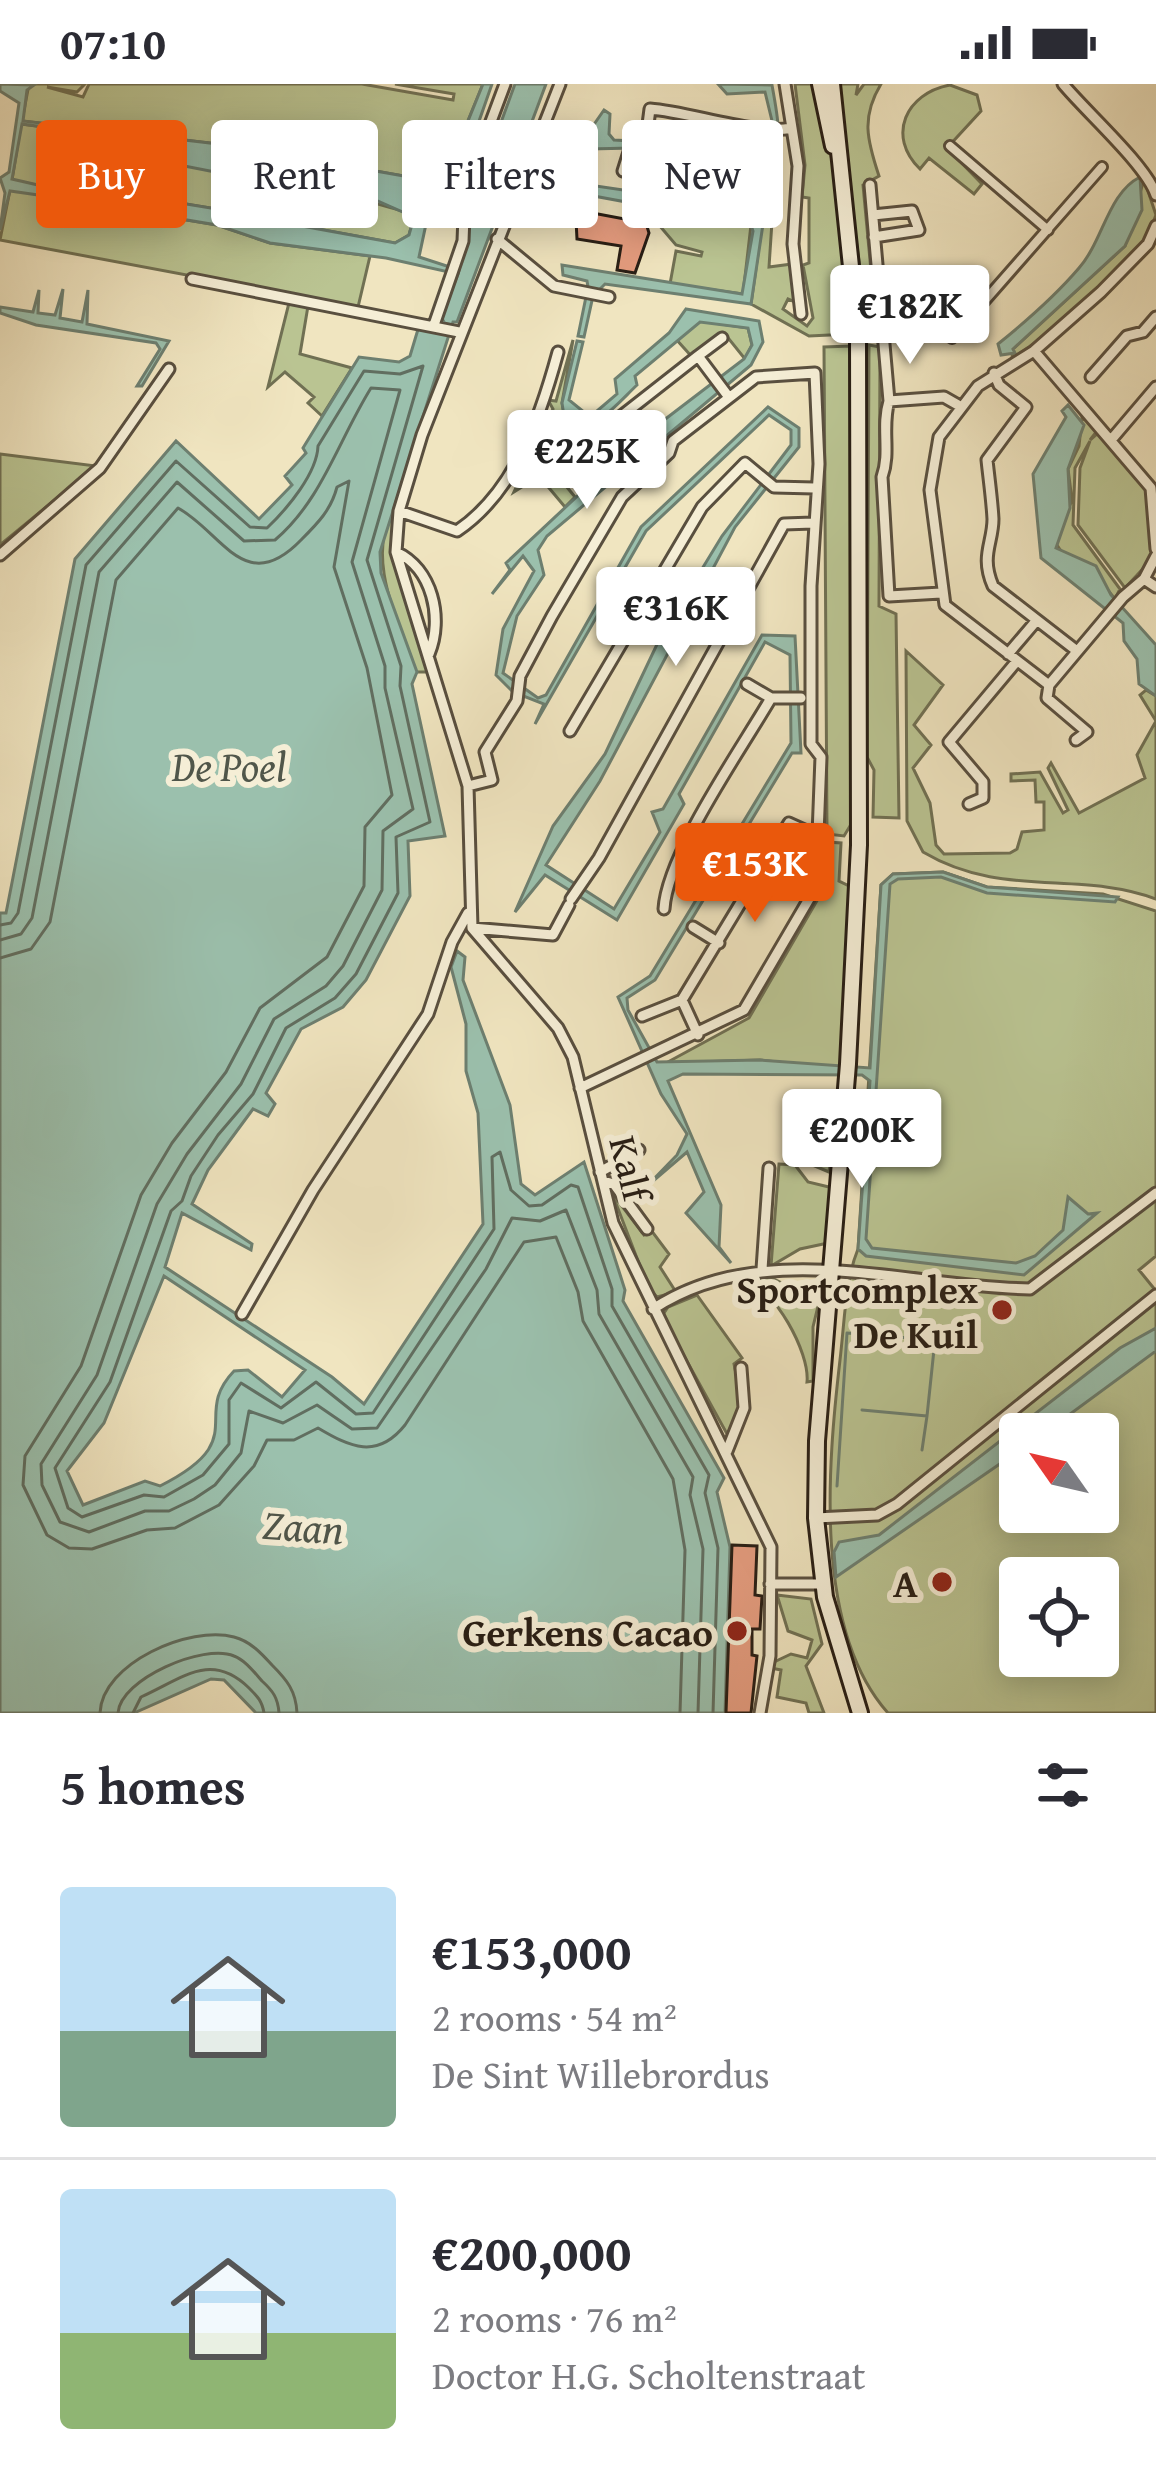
<!DOCTYPE html>
<html lang="en">
<head>
<meta charset="utf-8">
<style>
  :root { --surface:#fff; --page:#f7f7f7; --text:#2b2b33; --muted:#7c7c81; --line:#e1e1e2; --accent:#ea580c }
  body { margin:0; font-family:"Gentium Book Plus",serif; background:var(--page); color:var(--text); height:100vh; display:flex; flex-direction:column; font-size:45px; white-space:nowrap }
  * { box-sizing:border-box; margin:0 }
  p { font-size:39px; color:var(--muted) }
  .icon { flex:none; width:66px; height:66px; fill:none; stroke:currentColor; stroke-width:2; stroke-linecap:round; stroke-linejoin:round }
  .map { position:relative; height:1629px; overflow:hidden }
  .details { display:flex; flex-direction:column; background:var(--surface); flex:1 }
  .details>* { flex:none }
  .top-card { position:absolute; left:36px; top:36px; width:1086px; height:108px; display:flex; gap:24px }
  .needle { width:78px; rotate:304deg }
  .controls { position:absolute; left:999px; top:1329px; display:grid; gap:24px }
  .controls a { display:grid; place-items:center; width:120px; height:120px; border-radius:12px; background:var(--surface); box-shadow:0 6px 30px #0003; font-size:60px }
  .price { position:absolute; translate:-50% -102px; padding:0 27px; border-radius:12px; background:#fff; color:#222; font-size:39px; line-height:78px; filter:drop-shadow(0 3px 6px #0008) }
  .price::after { content:''; position:absolute; left:50%; top:72px; width:36px; height:27px; margin-left:-18px; background:inherit; clip-path:polygon(0 0,100% 0,50% 100%) }
  .price.selected { background:var(--accent); color:#fff }
  ul { padding:0; list-style:none }
  li { display:flex; align-items:center; gap:36px; height:300px; padding:0 60px }
  li+li { border-top:3px solid var(--line) }
  li span { display:grid; place-items:center; flex:none; width:336px; height:240px; border-radius:12px; color:#555 }
  li>.icon { margin-inline-start:auto }
  span .icon { width:144px; height:144px; fill:#fffc; stroke-width:1 }
  li b { font-size:51px }
  h2 { display:flex; justify-content:space-between; align-items:center; height:144px; padding:0 60px; font-size:51px }
  .chip { padding:0 42px; border-radius:12px; background:var(--surface); box-shadow:0 6px 30px #0003; font-size:42px; line-height:108px }
  .chip.selected { background:var(--accent); color:#fff }
  .status { display:flex; justify-content:space-between; align-items:center; height:84px; padding:0 60px; background:var(--surface); direction:ltr }
  .status svg { height:33px; fill:currentColor }
  .map>svg:first-child { display:block }
  .green { fill:#bac492; stroke:#707053; stroke-width:3; fill-rule:evenodd }
  .water { fill:#9bc0ad; stroke:#6d7f70; stroke-width:3; fill-rule:evenodd }
  .lines { fill:none; stroke-linecap:round; stroke-linejoin:round }
  .shore { stroke:#616e60; stroke-width:3 }
  .stream { stroke:#6d7f70; stroke-width:3 }
  .building { fill:#e59c7f; stroke:#271d14; stroke-width:3 }
  .pedestrian-casing { stroke:#594f3f; stroke-width:14 }
  .minor-casing { stroke:#594f3f; stroke-width:15 }
  .secondary-casing { stroke:#271d14; stroke-width:20 }
  .pedestrian { stroke:#f5eed6; stroke-width:8 }
  .minor { stroke:#f5eed6; stroke-width:9 }
  .secondary { stroke:#f5eed6; stroke-width:14 }
  .poi-dot { fill:#8f2418; stroke:#f5eed6; stroke-width:4.5 }
  .labels { text-anchor:middle; dominant-baseline:central; stroke-width:12; stroke-linejoin:round; paint-order:stroke }
  .street-label { font-size:39px; fill:#271d14; stroke:#f5eed6 }
  .poi-label { font-size:39px; font-weight:bold; fill:#271d14; stroke:#f5eed6; text-anchor:end }
  .water-label { font-size:42px; font-style:italic; fill:#50564a; stroke:#f5eed6 }
</style>
</head>
<body>
<div class="status"><b>07:10</b><svg viewBox="0 0 49 12"><path d="M0 12V9h3v3zM5 12V6h3v6zM10 12V3h3v9zM15 12V0h3v12zM26 1h20v11H26zM47 4h2v5h-2z"/></svg></div>
<div class="map">
<svg width="1156" height="1629" viewBox="0 0 1156 1629">
  <rect width="100%" height="100%" fill="#f0e5c0"/>
  <filter id="stains"><feTurbulence type="fractalNoise" baseFrequency=".00167" numOctaves="4"/><feColorMatrix values="0 0 0 0 .2 0 0 0 0 .09 0 0 0 0 .02 0 0 0 .5 -.17"/></filter>
  <radialGradient id="worn" r=".72"><stop offset=".6" stop-color="#630" stop-opacity="0"/><stop offset="1" stop-color="#630" stop-opacity=".3"/></radialGradient>
  <!-- green -->
  <path class="green" d="M 29,0 L 85,0 L 77,8 L 47,3 L 83,13 L 89,0 L 362,0 L 453,16 L 454,10 L 395,0 L 483,0 L 446,91 L 437,98 L 235,62 L 22,37 Z
    M 795,0 L 817,0 L 835,92 L 850,250 L 809,252 L 751,220 L 764,127 L 654,109 L 656,95 L 774,107 L 769,183 L 792,180 L 795,218 L 788,215 L 783,225 L 807,242 L 813,234 L 803,181 L 809,179 L 809,114 L 802,113 L 805,81 Z
    M 835,0 L 858,0 L 856,11 L 864,0 L 881,0 C 861,33 867,56 879,92 L 863,101 L 877,251 L 869,251 Z
    M 950,1 L 977,11 L 981,27 L 947,64 L 982,100 L 974,110 L 929,74 L 920,85 C 886,52 906,9 950,1 Z
    M 21,40 L 97,50 L 78,110 L 12,96 Z
    M 118,69 C 160,77 399,117 414,133 L 409,151 L 395,159 L 268,136 L 263,118 L 247,130 L 100,106 L 96,90 Z
    M 1144,95 L 1156,131 C 1138,185 1060,244 1012,274 L 1013,265 L 1125,162 Z
    M 23,105 L 101,120 L 117,117 L 139,128 L 217,141 L 270,159 L 370,172 L 358,223 L 0,156 L 10,106 Z
    M 661,128 L 751,141 L 743,210 L 670,200 L 676,167 L 701,172 L 702,168 L 676,161 L 659,141 Z
    M 289,219 L 308,222 L 300,270 L 352,284 L 322,332 L 308,319 L 314,313 L 285,288 L 268,303 Z
    M 701,237 L 748,244 L 752,261 L 745,275 L 725,250 L 693,274 L 675,254 Z
    M 573,256 L 562,319 L 569,350 L 544,375 L 575,413 L 565,423 L 539,392 L 514,408 L 553,325 L 548,316 L 556,317 Z
    M 869,261 L 880,263 L 879,522 L 896,530 L 899,734 L 873,733 L 874,686 L 867,673 Z
    M 851,262 L 853,737 L 844,752 L 827,750 L 824,263 Z
    M 1082,333 L 1097,347 L 1090,356 L 1098,349 L 1147,406 L 1152,475 L 1125,504 L 1078,441 L 1080,384 L 1090,357 L 1075,384 L 1073,441 L 1120,505 L 1115,515 C 1092,489 1101,482 1063,470 L 1055,458 L 1072,416 L 1068,385 L 1079,362 Z
    M 0,370 L 96,382 L 0,461 Z
    M 394,421 L 395,480 L 431,588 L 416,588 C 397,533 365,476 394,421 Z
    M 906,567 L 943,601 L 914,641 L 931,661 L 913,684 L 930,719 L 936,761 L 944,770 L 1010,769 L 1017,765 L 1022,748 L 1044,746 L 1044,718 L 1036,718 L 1035,696 L 1011,697 L 1011,690 L 1040,688 L 1063,729 L 1068,726 L 1048,684 L 1051,679 L 1079,729 L 1145,694 L 1137,671 L 1156,637 L 1140,611 L 1146,606 L 1156,612 L 1156,815 C 1079,786 1002,815 923,768 L 907,737 Z
    M 827,758 L 841,759 L 839,797 L 851,803 L 843,978 L 837,985 L 760,976 L 666,979 L 749,934 L 826,801 Z
    M 943,788 L 987,803 L 1103,810 L 1156,827 L 1156,1172 L 1139,1186 L 1156,1207 L 1156,1629 L 888,1629 C 813,1545 828,1379 840,1276 C 845,1234 845,1197 858,1165 L 881,801 L 893,790 ZM 1020,1350 L 1098,1350 L 1098,1428 L 1020,1428 ZM 1020,1494 L 1098,1494 L 1098,1572 L 1020,1572 Z
    M 825,1008 L 839,1013 L 829,1088 L 810,1080 L 816,1012 Z
    M 779,1080 L 795,1081 L 808,1098 L 833,1104 L 828,1159 L 800,1165 L 771,1182 Z
    M 612,1109 L 644,1151 L 651,1146 L 669,1170 L 660,1183 L 676,1208 L 657,1213 L 648,1203 Z
    M 770,1193 L 819,1218 L 813,1243 L 813,1297 L 807,1298 C 810,1268 774,1204 745,1195 Z
    M 697,1211 L 742,1274 L 734,1280 L 742,1319 L 732,1359 L 662,1232 L 668,1223 Z
    M 777,1511 L 811,1515 L 822,1560 L 806,1582 L 824,1629 L 809,1629 L 806,1619 L 777,1613 L 781,1586 L 771,1584 L 772,1579 L 791,1570 L 807,1574 L 812,1556 L 788,1547 Z"/>
  <!-- water -->
  <path class="water" d="M 0,0 L 34,1 L 27,6 L 23,37 L 235,62 L 437,98 L 446,91 L 483,0 L 492,0 L 456,103 L 451,110 L 432,112 L 419,173 L 459,186 L 476,107 L 515,0 L 546,0 L 457,238 L 453,238 L 380,468 L 381,489 L 417,588 L 412,600 L 445,752 L 408,757 L 410,812 L 366,896 L 343,923 L 301,945 L 266,1009 L 275,1020 L 268,1032 L 253,1025 L 208,1086 L 192,1120 L 252,1160 L 251,1166 L 182,1129 L 165,1183 L 332,1293 L 364,1320 L 483,1140 L 478,1029 L 466,987 L 466,940 L 451,883 L 457,867 L 465,873 L 463,896 L 510,1021 L 521,1100 L 535,1111 L 584,1078 L 625,1206 L 623,1217 L 724,1394 L 717,1408 L 730,1463 L 725,1629 L 256,1629 L 224,1596 L 211,1595 L 134,1629 L 0,1629 L 0,829 L 6,829 L 9,814 L 75,475 L 176,357 L 259,435 L 292,401 L 285,392 L 306,369 L 303,364 L 359,273 L 399,278 L 410,272 L 419,242 L 438,246 L 444,238 L 441,233 L 458,190 L 386,174 L 270,159 L 217,141 L 139,128 L 117,117 L 101,120 L 10,107 L 0,146 L 5,109 L 0,94 L 9,88 L 19,19 L 0,7 ZM 22,40 L 96,50 L 77,110 L 12,95 ZM 118,69 L 256,96 L 261,107 L 269,99 L 373,115 L 414,133 L 409,151 L 395,159 L 269,136 L 262,130 L 263,117 L 247,130 L 100,106 L 96,90 ZM 164,1192 L 305,1286 L 282,1313 L 248,1286 L 234,1287 C 190,1333 253,1355 160,1402 L 145,1397 L 83,1421 L 67,1387 L 104,1339 Z
    M 718,0 L 772,1 C 777,30 786,67 768,93 L 678,83 L 668,68 L 636,65 L 637,57 L 696,63 L 713,80 L 764,85 L 773,41 L 765,8 L 727,10 Z
    M 604,26 L 610,30 L 609,50 L 614,56 L 632,57 L 632,64 L 589,65 L 589,101 L 765,127 L 751,220 L 605,200 L 593,212 L 584,253 L 578,252 L 588,203 L 587,197 L 563,191 L 562,181 L 742,210 L 753,147 L 751,141 L 583,110 L 578,105 L 588,49 Z
    M 1140,93 L 1142,126 L 1125,162 L 1013,265 L 1015,269 L 1001,271 L 998,260 C 1024,239 1056,211 1079,184 C 1103,157 1108,109 1140,93 Z
    M 63,205 L 60,234 L 82,238 L 88,206 L 87,240 L 169,257 L 142,302 L 137,302 L 160,265 L 156,259 L 36,241 L 0,229 L 0,223 L 33,228 L 39,206 L 38,229 L 55,231 Z
    M 686,225 L 759,237 L 763,258 L 751,281 L 547,452 L 538,466 L 544,491 L 517,532 L 503,589 L 538,614 L 546,611 L 641,443 L 768,323 L 799,344 L 799,363 L 735,443 L 600,697 L 546,781 L 614,825 L 660,748 L 652,728 L 663,725 L 762,551 L 795,552 L 801,669 L 792,669 L 655,896 L 627,914 L 628,926 L 657,978 L 760,976 L 870,984 L 881,801 L 893,790 L 943,788 L 987,803 L 1118,813 L 1115,818 L 987,809 L 941,793 L 898,795 L 890,800 L 866,1155 L 872,1164 L 1016,1179 L 1035,1172 L 1063,1146 L 1068,1113 L 1088,1130 L 1097,1129 L 1024,1191 L 866,1172 L 858,1165 L 870,997 L 862,991 L 683,990 L 668,997 L 721,1121 L 719,1163 L 731,1179 L 686,1129 L 704,1108 L 687,1068 L 646,1103 L 677,1071 L 687,1050 L 661,1010 L 618,913 L 650,892 L 791,659 L 790,571 L 765,558 L 679,710 L 684,720 L 617,836 L 545,791 L 515,828 L 553,742 L 605,670 L 660,554 L 722,452 L 791,361 L 791,346 L 769,331 L 646,447 L 535,640 L 544,620 L 513,608 L 496,591 L 503,545 L 534,487 L 523,472 L 492,510 L 510,486 L 506,479 L 634,359 L 744,275 L 752,261 L 748,244 L 700,238 L 635,292 L 637,301 C 616,321 596,347 566,346 L 562,319 L 577,257 L 583,258 L 569,316 L 590,333 L 617,310 L 615,295 L 669,249 Z
    M 1068,321 L 1084,341 L 1068,385 L 1070,424 L 1056,464 L 1096,482 L 1111,511 L 1156,561 L 1156,612 L 1139,600 L 1137,575 L 1124,557 L 1123,539 L 1041,474 L 1033,390 L 1066,333 L 1062,327 Z
    M 1156,1244 L 1156,1267 L 1043,1350 L 1020,1350 L 1020,1366 L 836,1493 L 834,1468 L 839,1458 L 879,1451 L 1120,1264 Z"/>
  <g class="lines">
    <!-- shore -->
    <path class="shore" d="M 0,841 L 11,839 L 18,829 L 86,481 L 176,377 L 250,443 L 267,444 C 288,424 317,389 318,362 L 364,287 L 400,290 L 423,282 L 367,476 L 401,582 L 400,602 L 430,738 L 396,753 L 398,809 L 356,890 L 335,914 L 286,944 L 253,1010 L 218,1051 L 191,1092 L 182,1117 L 171,1127 L 110,1298 L 55,1384 L 68,1424 L 82,1433 L 144,1411 L 164,1413 L 203,1391 L 229,1360 L 229,1316 L 241,1299 L 281,1324 L 316,1298 L 356,1330 L 373,1329 L 494,1145 L 492,1073 L 500,1068 L 511,1106 L 529,1122 L 542,1121 L 571,1101 L 578,1103 L 612,1205 L 612,1222 L 709,1391 L 705,1409 L 718,1464 L 713,1629
      M 0,856 L 21,850 L 32,834 L 99,488 L 177,398 L 244,457 L 275,456 C 322,416 338,357 371,304 L 400,306 L 352,478 L 385,582 L 385,604 L 413,725 L 383,747 L 382,806 L 343,882 L 326,902 L 274,935 L 241,1000 L 187,1070 L 157,1120 L 97,1291 L 41,1380 L 42,1401 L 60,1438 L 89,1448 L 145,1427 L 169,1427 L 194,1415 L 215,1401 L 241,1369 L 249,1327 L 283,1339 L 317,1321 L 352,1345 L 377,1344 L 486,1185 L 512,1134 L 540,1137 L 566,1126 L 597,1206 L 599,1230 L 693,1393 L 690,1411 L 703,1465 L 698,1629
      M 0,874 L 31,865 L 50,838 L 116,496 L 178,424 C 222,448 245,514 301,456 C 318,439 331,426 337,403 L 349,397 L 334,483 L 367,584 L 392,711 L 365,743 L 364,802 L 327,873 L 260,924 L 226,988 L 172,1059 L 141,1111 L 81,1282 L 25,1372 L 23,1401 L 47,1451 L 69,1464 L 92,1465 L 147,1446 L 175,1444 L 219,1421 L 254,1382 L 267,1356 L 294,1356 L 318,1344 C 350,1363 377,1376 405,1341 L 524,1158 L 556,1153 L 578,1208 L 583,1237 L 673,1395 L 685,1466 L 680,1629
      M 100,1629 C 102,1579 190,1541 234,1553 C 250,1557 261,1569 272,1581 C 287,1596 296,1607 297,1629
      M 118,1629 C 120,1595 204,1559 234,1572 C 245,1576 254,1588 262,1597 C 273,1607 278,1614 279,1629
      M 133,1629 L 141,1613 C 183,1594 211,1567 249,1604 C 258,1613 262,1617 264,1629"/>
    <!-- stream -->
    <path class="stream" d="M 862,1326 L 927,1332 L 922,1366
      M 837,1402 L 847,1249 L 935,1256 L 927,1332"/>
  </g>
  <!-- building -->
  <path class="building" d="M 582,127 L 646,139 L 649,149 L 635,189 L 617,186 L 621,162 L 577,155 L 576,136 L 580,137 Z
    M 732,1461 L 757,1462 L 755,1511 L 762,1512 L 760,1545 L 752,1545 L 752,1571 L 757,1572 L 751,1629 L 726,1629 Z"/>
  <g class="lines">
    <!-- pedestrian casing -->
    <g class="pedestrian-casing">
      <path id="pedestrian" d="M 950,62 L 1048,146
        M 952,254 L 1102,83"/>
    </g>
    <!-- minor casing -->
    <g class="minor-casing">
      <path id="minor" d="M 560,0 L 422,351 L 399,427 L 396,468 L 468,702 L 472,844 L 558,944 L 573,973 L 613,1139 L 771,1463 L 770,1572 L 760,1629
        M 785,0 L 798,82 L 793,160 L 801,230
        M 1063,0 C 1087,29 1146,81 1156,111
        M 623,87 L 634,52 L 647,48 L 650,25 C 691,28 756,52 792,44
        M 870,101 L 889,317 C 881,343 891,368 882,393 L 889,512 L 941,509
        M 873,131 L 912,127 L 919,146 L 874,153
        M 497,155 L 554,202 L 609,213
        M 192,195 L 459,248
        M 434,241 L 463,157 L 465,107 L 505,0
        M 1034,267 L 1151,404 L 1156,465
        M 698,272 L 722,254
        M 994,289 L 999,301 L 1026,323 L 987,376 C 989,395 992,416 993,435 C 993,459 980,472 993,502 L 1077,567
        M 1091,293 L 1127,252 L 1143,248 L 1156,233
        M 889,317 L 944,313 L 958,321
        M 1111,356 L 1156,303
        M 582,363 L 698,272 L 728,312
        M 399,427 L 457,447 C 515,408 540,334 558,268
        M 396,468 C 432,484 444,534 429,570
        M 0,471 L 100,384 L 169,285
        M 1156,472 L 1144,495 L 1156,503
        M 1008,570 L 1037,536
        M 747,600 L 771,614
        M 1049,601 L 945,521 L 930,406 L 939,353 L 978,302 L 1034,267 L 1101,208 L 1148,160 L 1156,142
        M 570,647 L 702,423 L 745,379 L 774,403 L 814,404
        M 1076,656 L 1087,648 L 1047,614 L 1049,601 L 1123,513 L 1144,495
        M 468,702 L 492,696 L 485,668 L 517,617 L 520,592 L 552,532 L 622,413 L 669,369 L 673,357 L 756,293 L 815,289 L 819,380 L 811,502 L 811,660 L 821,673 L 816,803 L 744,926 L 580,1004
        M 969,720 L 983,714 L 983,698 L 949,658 L 1017,577
        M 571,815 L 599,774 L 784,440 L 813,439
        M 664,825 C 667,771 740,667 771,614 L 801,614
        M 693,843 L 719,859
        M 472,844 L 553,851 L 569,821
        M 682,916 L 698,951
        M 642,932 L 682,916 L 789,739 L 820,753
        M 600,1088 L 639,1066
        M 603,1097 L 614,1100 L 647,1145
        M 762,1185 L 769,1084
        M 653,1225 C 763,1152 907,1203 1030,1205 L 1156,1109
        M 242,1230 L 313,1106 L 428,930 L 452,858 L 468,829
        M 727,1367 L 744,1324 L 741,1284
        M 816,1434 L 877,1431 L 897,1420 L 1156,1211
        M 770,1500 L 824,1500"/>
    </g>
    <!-- secondary casing -->
    <g class="secondary-casing">
      <path id="secondary" d="M 820,0 L 833,62
        M 832,0 L 858,250 L 859,761 L 848,980 L 817,1357 L 816,1434 L 825,1513 L 860,1629"/>
    </g>
    <!-- pedestrian -->
    <use href="#pedestrian" class="pedestrian"/>
    <!-- minor -->
    <use href="#minor" class="minor"/>
    <!-- secondary -->
    <use href="#secondary" class="secondary"/>
  </g>
  <!-- markers -->
  <g class="poi-dot">
    <circle cx="1002" cy="1226" r="12"/>
    <circle cx="942" cy="1498" r="12"/>
    <circle cx="737" cy="1547" r="12"/>
  </g>
  <g class="labels">
    <!-- street labels -->
    <g class="street-label">
      <text transform="translate(631 1084) rotate(76)">Kalf</text>
    </g>
    <!-- poi labels -->
    <g class="poi-label">
      <text x="978" y="1204">Sportcomplex<tspan x="978" dy="45">De Kuil</tspan></text>
      <text x="918" y="1498">A</text>
      <text x="713" y="1547">Gerkens Cacao</text>
    </g>
    <!-- water labels -->
    <g class="water-label">
      <text x="229" y="681">De Poel</text>
      <text transform="translate(303 1442) rotate(4)">Zaan</text>
    </g>
  </g>
  <rect width="100%" height="100%" filter="url(#stains)"/>
  <rect width="100%" height="100%" fill="url(#worn)"/>
</svg>
<div class="controls">
<a><svg class="needle" viewBox="-14 -14 28 28"><path d="M0-13l5 13h-10z" fill="#e53935"/><path d="M0 13l5-13h-10z" fill="#7c7c81"/></svg></a>
<a><svg class="icon" aria-label="locate" viewBox="0 0 24 24"><circle cx="12" cy="12" r="6"/><path d="M12 2v4M12 18v4M2 12h4M18 12h4"/></svg></a>
</div>
<b class="price" style="left:910px;top:283px">€182K</b>
<b class="price" style="left:587px;top:428px">€225K</b>
<b class="price" style="left:676px;top:585px">€316K</b>
<b class="price selected" style="left:755px;top:841px">€153K</b>
<b class="price" style="left:862px;top:1107px">€200K</b>
<div class="top-card">
<a class="chip selected">Buy</a>
<a class="chip">Rent</a>
<a class="chip">Filters</a>
<a class="chip">New</a>
</div>
</div>
<section class="details">
<h2>5 homes<svg class="icon" aria-label="filters" viewBox="0 0 24 24"><path d="M4 7h16M4 17h16"/><circle cx="9" cy="7" r="2"/><circle cx="15" cy="17" r="2"/></svg></h2>
<ul>
<li><span style="background:linear-gradient(#bfe0f5 60%,#7fa58c 0)"><svg class="icon" aria-label="home" viewBox="0 0 24 24"><path d="M3 11l9-7 9 7M6 9v11h12V9"/></svg></span><div><b>€153,000</b><p>2 rooms · 54 m²</p><p>De Sint Willebrordus</p></div></li>
<li><span style="background:linear-gradient(#bfe0f5 60%,#8fb573 0)"><svg class="icon" aria-label="home" viewBox="0 0 24 24"><path d="M3 11l9-7 9 7M6 9v11h12V9"/></svg></span><div><b>€200,000</b><p>2 rooms · 76 m²</p><p>Doctor H.G. Scholtenstraat</p></div></li>
</ul>
</section>
</body>
</html>
